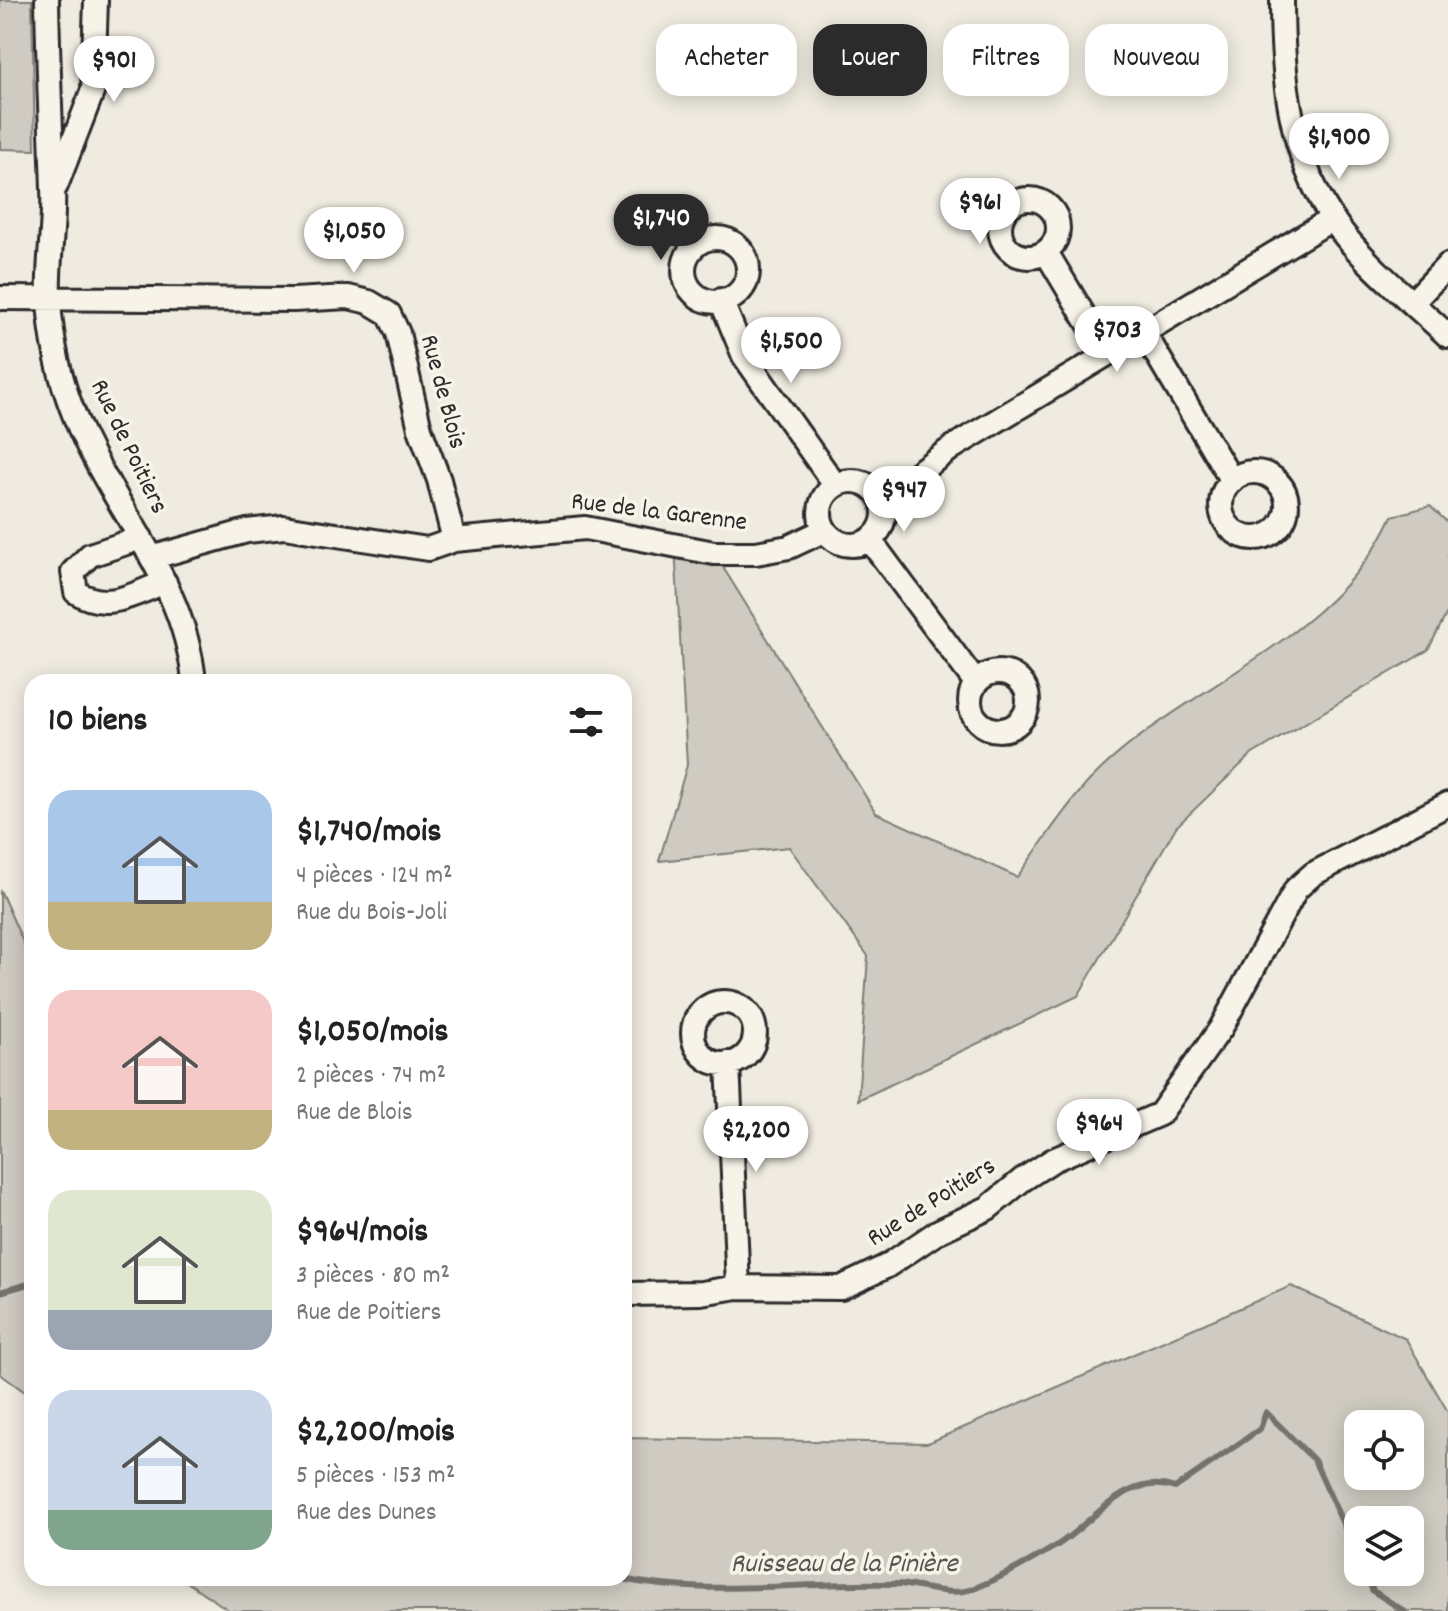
<!DOCTYPE html>
<html lang="fr">
<head>
<meta charset="utf-8">
<style>
  :root { --surface:#fff; --page:#f2f2f2; --text:#222; --muted:#767676; --accent:#2b2b2b }
  body { margin:0; font-family:Dekko,sans-serif; background:var(--page); color:var(--text); height:100vh; display:flex; flex-direction:column; font-size:30px; white-space:nowrap }
  * { box-sizing:border-box; margin:0 }
  p { font-size:26px; color:var(--muted) }
  .icon { flex:none; width:44px; height:44px; fill:none; stroke:currentColor; stroke-width:2; stroke-linecap:round; stroke-linejoin:round }
  .map { position:relative; flex:1; overflow:hidden }
  .drawer { position:absolute; left:24px; top:674px; width:608px; height:912px; display:flex; flex-direction:column; background:var(--surface); border-radius:24px; box-shadow:0 4px 20px #0003 }
  .drawer>* { flex:none }
  .banner { position:absolute; left:656px; top:24px; width:672px; height:72px; display:flex; gap:16px }
  .controls { position:absolute; left:1344px; top:1410px; display:grid; gap:16px }
  .controls a { display:grid; place-items:center; width:80px; height:80px; border-radius:16px; background:var(--surface); box-shadow:0 4px 20px #0003; font-size:40px }
  .price { position:absolute; translate:-50% -68px; padding:0 18px; border-radius:28px; background:#fff; color:#222; font-size:26px; line-height:52px; filter:drop-shadow(0 2px 4px #0008) }
  .price::after { content:''; position:absolute; left:50%; top:48px; width:24px; height:18px; margin-left:-12px; background:inherit; clip-path:polygon(0 0,100% 0,50% 100%) }
  .price.active { background:var(--accent); color:#fff }
  ul { padding:0; list-style:none }
  li { display:flex; align-items:center; gap:24px; height:200px; padding:0 24px }
  li span { display:grid; place-items:center; flex:none; width:224px; height:160px; border-radius:24px; color:#555 }
  li>.icon { margin-inline-start:auto }
  span .icon { width:96px; height:96px; fill:#fffc; stroke-width:1 }
  li b { font-size:34px }
  h2 { display:flex; justify-content:space-between; align-items:center; height:96px; padding:0 24px; font-size:34px }
  .pill { padding:0 28px; border-radius:24px; background:var(--surface); box-shadow:0 4px 20px #0003; font-size:28px; line-height:72px }
  .pill.active { background:var(--accent); color:#fff }
  .map>svg:first-child { display:block }
  .green { fill:#cfcbc2; stroke:#7d7b76; stroke-width:2; fill-rule:evenodd }
  .lines { fill:none; stroke-linecap:round; stroke-linejoin:round }
  .stream { stroke:#74726e; stroke-width:6 }
  .minor-casing { stroke:#2b2b2b; stroke-width:28 }
  .minor { stroke:#f7f3e8; stroke-width:22 }
  .labels { text-anchor:middle; dominant-baseline:central; stroke-width:7; stroke-linejoin:round; paint-order:stroke }
  .street-label { font-size:26px; fill:#2b2b2b; stroke:#f7f3e8 }
  .water-label { font-size:28px; font-style:italic; fill:#555552; stroke:#f7f3e8 }
</style>
</head>
<body>
<div class="map">
<svg width="1448" height="1611" viewBox="0 0 1448 1611">
  <rect width="100%" height="100%" fill="#efebe0"/>
  <filter id="ink" filterUnits="userSpaceOnUse"><feTurbulence type="fractalNoise" baseFrequency=".0125" numOctaves="2"/><feDisplacementMap in="SourceGraphic" scale="16" xChannelSelector="R" yChannelSelector="G"/><feConvolveMatrix kernelMatrix="1 2 1 2 8 2 1 2 1" color-interpolation-filters="sRGB"/></filter>
  <g filter="url(#ink)">
    <!-- green -->
    <path class="green" d="M 0,0 L 32,0 L 35,150 L 0,149 Z
      M 1430,506 L 1448,523 L 1448,611 L 1428,650 L 1251,755 L 1176,827 L 1078,996 L 858,1100 L 868,956 L 789,847 L 659,861 L 687,765 L 675,545 L 714,553 L 876,813 L 1017,877 C 1041,845 1063,809 1090,780 C 1183,684 1335,643 1392,516 Z
      M 0,890 L 32,962 L 32,1397 L 0,1374 Z
      M 1291,1286 L 1406,1339 L 1448,1412 L 1448,1611 L 230,1611 L 181,1578 L 624,1578 L 624,1438 L 928,1443 ZM 1410,1424 L 1410,1476 L 1358,1476 L 1358,1424 ZM 1410,1520 L 1410,1572 L 1358,1572 L 1358,1520 Z"/>
    <g class="lines">
      <!-- stream -->
      <path class="stream" d="M 0,1292 L 32,1283
        M 1365,1572 L 1373,1591 L 1404,1611
        M 382,1578 L 428,1585 L 451,1578
        M 617,1578 C 710,1598 802,1581 896,1584 C 918,1585 949,1596 969,1590 C 990,1584 1036,1558 1056,1546 C 1093,1523 1126,1471 1175,1488 L 1260,1429 L 1266,1412 L 1314,1460 L 1358,1557"/>
      <!-- minor casing -->
      <g class="minor-casing">
        <path id="minor" d="M 47,0 C 48,63 51,126 53,189 C 55,225 47,262 49,299 C 51,339 60,380 75,417 C 112,509 185,580 194,682
          M 1282,0 C 1282,76 1289,152 1332,218 C 1359,260 1411,301 1448,336
          M 56,186 L 93,90 L 96,0
          M1000 228a29 29 0 1 1 58 0a29 29 0 1 1-58 0Z
          M684 270a32 32 0 1 1 64 0a32 32 0 1 1-64 0Z
          M 1046,252 L 1107,354
          M 0,298 L 294,300 L 348,297 L 369,302 L 389,314 L 398,333 L 420,429 L 439,480 L 454,540
          M 721,300 L 744,356 L 835,485
          M 1412,303 L 1448,265
          M 1143,331 L 1232,481
          M1221 505a33 33 0 1 1 66 0a33 33 0 1 1-66 0Z
          M820 513a32 32 0 1 1 64 0a32 32 0 1 1-64 0Z
          M 882,499 L 953,447 L 1332,219
          M 141,538 L 90,555 L 73,572 L 76,592 C 107,612 134,594 165,582
          M 870,540 L 976,683
          M 154,557 L 247,531 L 284,527 L 428,549 L 454,540 L 585,528 L 714,553 L 756,553 L 789,547 L 825,530
          M970 701a29 29 0 1 1 58 0a29 29 0 1 1-58 0Z
          M693 1033a31 31 0 1 1 62 0a31 31 0 1 1-62 0Z
          M 728,1063 L 738,1287
          M 624,1294 L 701,1293 L 738,1287 L 841,1288 L 887,1266 L 939,1231 L 988,1208 L 1022,1180 L 1053,1160 L 1160,1114 L 1221,1028 L 1296,889 L 1313,874 L 1448,804"/>
      </g>
      <!-- minor -->
      <use href="#minor" class="minor"/>
    </g>
  </g>
  <g class="labels">
    <!-- street labels -->
    <g class="street-label">
      <text transform="translate(442 392) rotate(75)">Rue de Blois</text>
      <text transform="translate(128 447) rotate(64)">Rue de Poitiers</text>
      <text transform="translate(659 513) rotate(7)">Rue de la Garenne</text>
      <text transform="translate(932 1203) rotate(-32)">Rue de Poitiers</text>
    </g>
    <!-- water labels -->
    <g class="water-label">
      <text x="844" y="1566">Ruisseau de la Pinière</text>
    </g>
  </g>
</svg>
<div class="controls">
<a><svg class="icon" aria-label="locate" viewBox="0 0 24 24"><circle cx="12" cy="12" r="6"/><path d="M12 2v4M12 18v4M2 12h4M18 12h4"/></svg></a>
<a><svg class="icon" aria-label="layers" viewBox="0 0 24 24"><path d="M12 4l9 5-9 5-9-5zM3 14l9 5 9-5"/></svg></a>
</div>
<b class="price" style="left:114px;top:104px">$901</b>
<b class="price" style="left:1339px;top:181px">$1,900</b>
<b class="price" style="left:980px;top:246px">$961</b>
<b class="price active" style="left:661px;top:262px">$1,740</b>
<b class="price" style="left:354px;top:275px">$1,050</b>
<b class="price" style="left:1117px;top:374px">$703</b>
<b class="price" style="left:791px;top:385px">$1,500</b>
<b class="price" style="left:904px;top:534px">$947</b>
<b class="price" style="left:1099px;top:1167px">$964</b>
<b class="price" style="left:756px;top:1174px">$2,200</b>
<div class="banner">
<a class="pill">Acheter</a>
<a class="pill active">Louer</a>
<a class="pill">Filtres</a>
<a class="pill">Nouveau</a>
</div>
<section class="drawer">
<h2>10 biens<svg class="icon" aria-label="filters" viewBox="0 0 24 24"><path d="M4 7h16M4 17h16"/><circle cx="9" cy="7" r="2"/><circle cx="15" cy="17" r="2"/></svg></h2>
<ul>
<li><span style="background:linear-gradient(#a9c7e8 70%,#c2b280 0)"><svg class="icon" aria-label="home" viewBox="0 0 24 24"><path d="M3 11l9-7 9 7M6 9v11h12V9"/></svg></span><div><b>$1,740/mois</b><p>4 pièces · 124 m²</p><p>Rue du Bois-Joli</p></div></li>
<li><span style="background:linear-gradient(#f6c9c9 75%,#c2b280 0)"><svg class="icon" aria-label="home" viewBox="0 0 24 24"><path d="M3 11l9-7 9 7M6 9v11h12V9"/></svg></span><div><b>$1,050/mois</b><p>2 pièces · 74 m²</p><p>Rue de Blois</p></div></li>
<li><span style="background:linear-gradient(#dfe7d0 75%,#9aa5b1 0)"><svg class="icon" aria-label="home" viewBox="0 0 24 24"><path d="M3 11l9-7 9 7M6 9v11h12V9"/></svg></span><div><b>$964/mois</b><p>3 pièces · 80 m²</p><p>Rue de Poitiers</p></div></li>
<li><span style="background:linear-gradient(#c9d6e8 75%,#7fa58c 0)"><svg class="icon" aria-label="home" viewBox="0 0 24 24"><path d="M3 11l9-7 9 7M6 9v11h12V9"/></svg></span><div><b>$2,200/mois</b><p>5 pièces · 153 m²</p><p>Rue des Dunes</p></div></li>
</ul>
</section>
</div>
</body>
</html>
